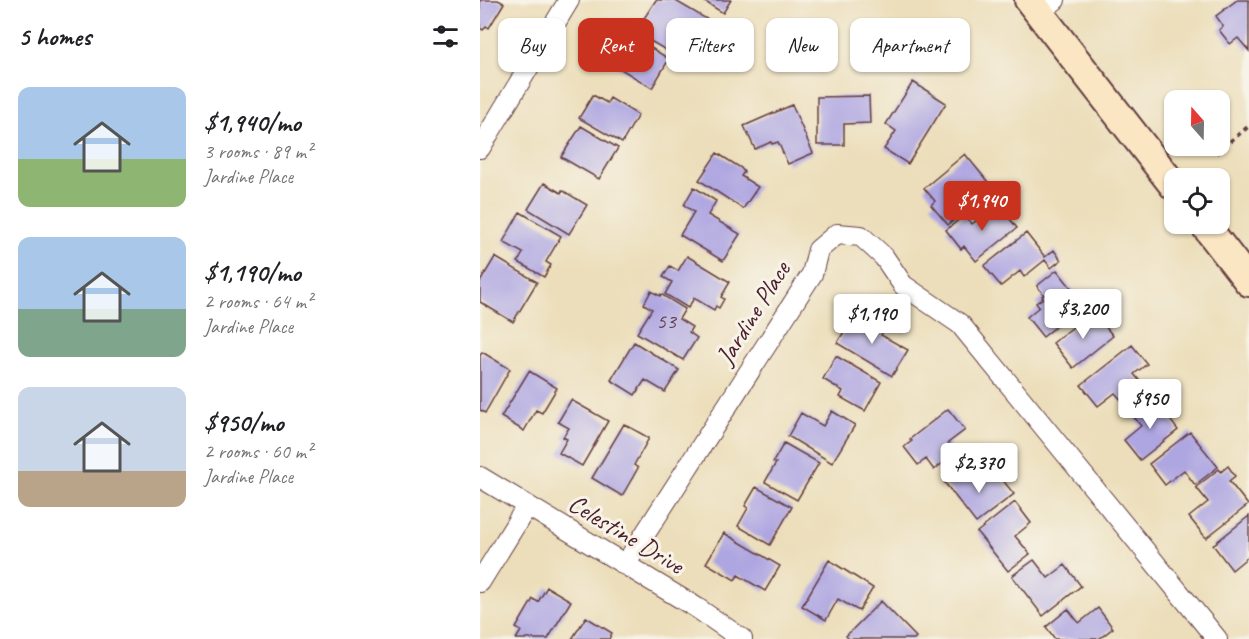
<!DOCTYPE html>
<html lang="en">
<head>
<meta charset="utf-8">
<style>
  :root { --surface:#fff; --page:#f6f6f6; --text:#202124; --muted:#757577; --accent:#c8321e }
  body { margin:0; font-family:Caveat,sans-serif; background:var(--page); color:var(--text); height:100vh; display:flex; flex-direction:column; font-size:22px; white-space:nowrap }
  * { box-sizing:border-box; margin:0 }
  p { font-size:20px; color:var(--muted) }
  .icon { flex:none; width:33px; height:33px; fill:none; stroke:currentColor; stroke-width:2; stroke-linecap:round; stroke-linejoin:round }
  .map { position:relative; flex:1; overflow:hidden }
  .side { display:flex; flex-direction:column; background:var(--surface); width:480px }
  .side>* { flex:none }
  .guide { position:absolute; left:18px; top:18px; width:570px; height:54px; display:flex; gap:12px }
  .needle { width:39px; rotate:340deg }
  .tools { position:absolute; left:684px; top:90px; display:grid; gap:12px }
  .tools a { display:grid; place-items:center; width:66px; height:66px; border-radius:12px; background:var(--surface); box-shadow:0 2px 4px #0004; font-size:30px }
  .price { position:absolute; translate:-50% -51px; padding:0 14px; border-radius:6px; background:#fff; color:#222; font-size:20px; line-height:39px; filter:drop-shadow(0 2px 3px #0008) }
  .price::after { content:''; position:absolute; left:50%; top:36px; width:18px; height:14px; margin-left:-9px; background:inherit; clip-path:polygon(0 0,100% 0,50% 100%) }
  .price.on { background:var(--accent); color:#fff }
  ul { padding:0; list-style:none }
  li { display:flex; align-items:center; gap:18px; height:150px; padding:0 18px }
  li span { display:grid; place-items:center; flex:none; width:168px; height:120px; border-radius:12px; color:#555 }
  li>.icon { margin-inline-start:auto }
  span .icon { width:72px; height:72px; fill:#fffc; stroke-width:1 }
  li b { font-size:26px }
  h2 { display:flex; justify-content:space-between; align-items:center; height:72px; padding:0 18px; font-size:26px }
  .tag { padding:0 21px; border-radius:12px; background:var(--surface); box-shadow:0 2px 4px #0004; font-size:21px; line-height:54px }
  .tag.on { background:var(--accent); color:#fff }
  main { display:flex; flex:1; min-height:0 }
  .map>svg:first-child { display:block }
  .building { fill:#aea6e1 }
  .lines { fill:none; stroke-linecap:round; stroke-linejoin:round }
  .street-casing { stroke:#623c40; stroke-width:22 }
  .secondary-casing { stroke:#623c40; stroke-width:32 }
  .path { stroke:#623c40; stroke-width:4; stroke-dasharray:4.5 4.5; stroke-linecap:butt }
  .street { stroke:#fff; stroke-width:20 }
  .secondary { stroke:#fbe6c4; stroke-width:28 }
  .labels { text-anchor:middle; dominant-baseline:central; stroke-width:6; stroke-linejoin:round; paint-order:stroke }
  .number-label { font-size:22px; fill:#634158 }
  .street-label { font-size:26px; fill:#4a1f2b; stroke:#f7f3e8 }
</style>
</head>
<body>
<main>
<section class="side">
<h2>5 homes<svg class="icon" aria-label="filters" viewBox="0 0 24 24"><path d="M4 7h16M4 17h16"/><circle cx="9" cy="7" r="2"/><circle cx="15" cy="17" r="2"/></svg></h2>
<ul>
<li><span style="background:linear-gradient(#a9c7e8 60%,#8fb573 0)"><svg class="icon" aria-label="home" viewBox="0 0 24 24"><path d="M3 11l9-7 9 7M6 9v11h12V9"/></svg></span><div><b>$1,940/mo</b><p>3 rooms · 89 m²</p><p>Jardine Place</p></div></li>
<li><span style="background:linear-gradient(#a9c7e8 60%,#7fa58c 0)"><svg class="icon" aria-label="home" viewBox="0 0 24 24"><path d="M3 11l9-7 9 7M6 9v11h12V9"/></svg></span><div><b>$1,190/mo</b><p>2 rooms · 64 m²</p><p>Jardine Place</p></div></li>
<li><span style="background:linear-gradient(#c9d6e8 70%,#b9a48a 0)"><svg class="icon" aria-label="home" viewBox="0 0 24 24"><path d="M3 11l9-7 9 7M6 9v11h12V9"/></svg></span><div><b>$950/mo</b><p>2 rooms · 60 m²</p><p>Jardine Place</p></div></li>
</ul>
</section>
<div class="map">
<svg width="769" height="639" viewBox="0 0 769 639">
  <rect width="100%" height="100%" fill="#f7f3e8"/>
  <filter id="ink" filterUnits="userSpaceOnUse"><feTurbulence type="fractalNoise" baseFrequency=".0167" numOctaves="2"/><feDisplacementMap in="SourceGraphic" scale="12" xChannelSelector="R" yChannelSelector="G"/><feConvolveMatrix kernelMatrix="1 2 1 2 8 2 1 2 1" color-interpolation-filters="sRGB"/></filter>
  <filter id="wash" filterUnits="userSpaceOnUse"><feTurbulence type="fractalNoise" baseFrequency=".008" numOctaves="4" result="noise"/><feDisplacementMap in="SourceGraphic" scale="24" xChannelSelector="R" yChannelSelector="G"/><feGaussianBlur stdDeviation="1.35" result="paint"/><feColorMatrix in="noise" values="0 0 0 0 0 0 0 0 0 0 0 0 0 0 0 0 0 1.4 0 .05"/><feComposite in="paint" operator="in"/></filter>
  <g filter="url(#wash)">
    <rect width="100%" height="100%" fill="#ecdeba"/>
    <g id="blocks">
      <!-- building -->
      <path class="building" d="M 0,0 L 18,0 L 24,3 L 9,28 L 6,26 L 3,30 L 0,28 Z
        M 176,0 L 194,0 L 230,21 L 229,23 L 239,28 L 232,42 L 210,31 L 196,56 L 155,32 Z
        M 222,0 L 251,0 L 243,13 Z
        M 757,0 L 769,0 L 769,51 L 758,38 L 750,44 L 739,30 L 743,26 L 736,16 Z
        M 149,34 L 189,59 L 172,88 L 131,63 Z
        M 433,82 L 466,103 L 428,164 L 404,149 L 416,131 L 406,124 Z
        M 113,95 L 127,103 L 130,98 L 158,115 L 142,143 L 99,118 Z
        M 389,96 L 390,123 L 364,124 L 364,145 L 337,145 L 337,97 Z
        M 312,105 L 333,153 L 308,164 L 298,142 L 292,144 L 291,142 L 275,149 L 264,126 Z
        M 101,126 L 138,148 L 119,179 L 81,157 Z
        M 237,153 L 261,168 L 264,172 L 261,176 L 278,187 L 263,209 L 219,180 Z
        M 485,154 L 512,187 L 468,225 L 451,205 L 455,201 L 444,188 Z
        M 64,183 L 81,193 L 82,190 L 107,205 L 89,234 L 48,209 Z
        M 214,187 L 236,201 L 228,215 L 260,234 L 243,261 L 200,235 L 214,212 L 204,205 Z
        M 518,204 L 537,228 L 496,261 L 484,246 L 481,249 L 466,230 L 485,215 L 492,224 Z
        M 40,212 L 81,236 L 66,262 L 71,265 L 64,277 L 38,262 L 43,253 L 23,242 Z
        M 546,233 L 565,257 L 574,250 L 581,260 L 571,268 L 565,260 L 544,277 L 540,271 L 521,286 L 504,266 Z
        M 207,256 L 250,282 L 241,297 L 244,299 L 239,308 L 236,306 L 234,310 L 214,298 L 208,308 L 185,294 L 192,282 L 183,277 L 190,266 L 198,271 Z
        M 15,257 L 57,282 L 33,322 L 0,302 L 0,282 Z
        M 577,270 L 604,304 L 563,337 L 547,317 L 559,307 L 556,303 L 563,298 L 562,296 L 564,295 L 557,286 Z
        M 171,291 L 180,296 L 181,294 L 205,309 L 199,319 L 212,327 L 209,332 L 217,338 L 203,360 L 157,333 L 172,309 L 164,304 Z
        M 613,311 L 633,336 L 593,368 L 573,343 Z
        M 375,314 L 403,331 L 401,335 L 428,350 L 412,376 L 357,343 Z
        M 154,342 L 199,370 L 185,392 L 165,380 L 155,395 L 131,380 Z
        M 652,345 L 667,364 L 654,374 L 663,385 L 643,402 L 635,393 L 618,406 L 601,385 Z
        M 2,352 L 30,369 L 5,413 L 0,410 L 0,356 Z
        M 356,356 L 401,382 L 385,411 L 360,397 L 363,391 L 343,379 Z
        M 49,371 L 77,388 L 62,413 L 56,410 L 44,431 L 21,417 Z
        M 91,400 L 128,421 L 102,466 L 79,453 L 87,439 L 83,437 L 89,428 L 78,422 Z
        M 675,400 L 698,430 L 660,460 L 644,440 L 661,426 L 654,417 Z
        M 468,409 L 485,430 L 468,443 L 475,453 L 454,470 L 446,459 L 438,465 L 424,447 L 432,441 L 430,439 Z
        M 352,411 L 375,425 L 352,463 L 308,436 L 321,413 L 343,426 Z
        M 144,424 L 169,438 L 154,465 L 158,468 L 142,496 L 112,478 Z
        M 710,432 L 738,467 L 715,485 L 704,470 L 685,485 L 669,464 Z
        M 304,443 L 339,463 L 317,500 L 285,482 L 296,463 L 293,462 Z
        M 748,466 L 755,476 L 749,481 L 768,505 L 726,538 L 709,517 L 728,502 L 716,487 L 739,469 L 741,472 Z
        M 484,467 L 500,487 L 517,473 L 534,494 L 496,523 L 465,483 Z
        M 276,487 L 312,507 L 290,545 L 258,526 L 268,508 L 265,506 Z
        M 535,502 L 551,523 L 535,536 L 550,554 L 528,571 L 497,532 Z
        M 769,516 L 769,556 L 752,570 L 733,545 Z
        M 244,533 L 300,566 L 285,591 L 258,575 L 255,580 L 226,563 Z
        M 349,560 L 393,588 L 379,611 L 358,599 L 346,620 L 322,606 Z
        M 554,560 L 568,578 L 585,565 L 601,586 L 563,616 L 532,576 Z
        M 67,587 L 91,601 L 68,639 L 36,639 L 41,631 L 36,628 L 53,599 L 58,602 Z
        M 401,601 L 436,637 L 434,639 L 369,639 L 366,636 Z
        M 618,608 L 633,628 L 619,639 L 575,639 L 566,627 L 588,609 L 599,623 Z
        M 106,617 L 132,633 L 129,639 L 92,639 Z"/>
    </g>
  </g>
  <g filter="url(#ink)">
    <use href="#blocks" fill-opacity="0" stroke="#623c40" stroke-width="1.5"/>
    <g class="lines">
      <!-- street casing -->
      <g class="street-casing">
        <path id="street" d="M 558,12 L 575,0
          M 0,148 L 89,0
          M 0,477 L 217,608 L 262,639
          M 145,565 L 332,274 L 338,250 L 357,234 L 381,236 L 404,257 L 423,285 L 480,324 L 737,639
          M 0,582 L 47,506"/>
      </g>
      <!-- secondary casing -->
      <g class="secondary-casing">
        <path id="secondary" d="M 549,0 L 694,186
          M 724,224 L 769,282"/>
      </g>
      <!-- path -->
      <path class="path" d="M 736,153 L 769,126"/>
      <!-- street -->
      <use href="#street" class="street"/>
      <!-- secondary -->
      <use href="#secondary" class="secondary"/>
    </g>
  </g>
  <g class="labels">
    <!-- number labels -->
    <g class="number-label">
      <text x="186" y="321">53</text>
    </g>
    <!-- street labels -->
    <g class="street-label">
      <text transform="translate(273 313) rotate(-58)">Jardine Place</text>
      <text transform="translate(146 534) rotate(31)">Celestine Drive</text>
    </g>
  </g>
</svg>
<div class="tools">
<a><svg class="needle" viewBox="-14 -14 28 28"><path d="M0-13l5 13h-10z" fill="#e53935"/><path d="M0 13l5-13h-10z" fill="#757577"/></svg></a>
<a><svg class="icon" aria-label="locate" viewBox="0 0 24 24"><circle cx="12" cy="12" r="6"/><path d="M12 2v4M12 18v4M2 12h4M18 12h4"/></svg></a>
</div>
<b class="price on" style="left:502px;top:232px">$1,940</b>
<b class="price" style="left:603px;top:340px">$3,200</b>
<b class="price" style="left:392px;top:345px">$1,190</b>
<b class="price" style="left:670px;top:430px">$950</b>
<b class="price" style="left:499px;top:494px">$2,370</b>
<div class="guide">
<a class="tag">Buy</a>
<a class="tag on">Rent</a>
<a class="tag">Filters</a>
<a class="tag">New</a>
<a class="tag">Apartment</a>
</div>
</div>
</main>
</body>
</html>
